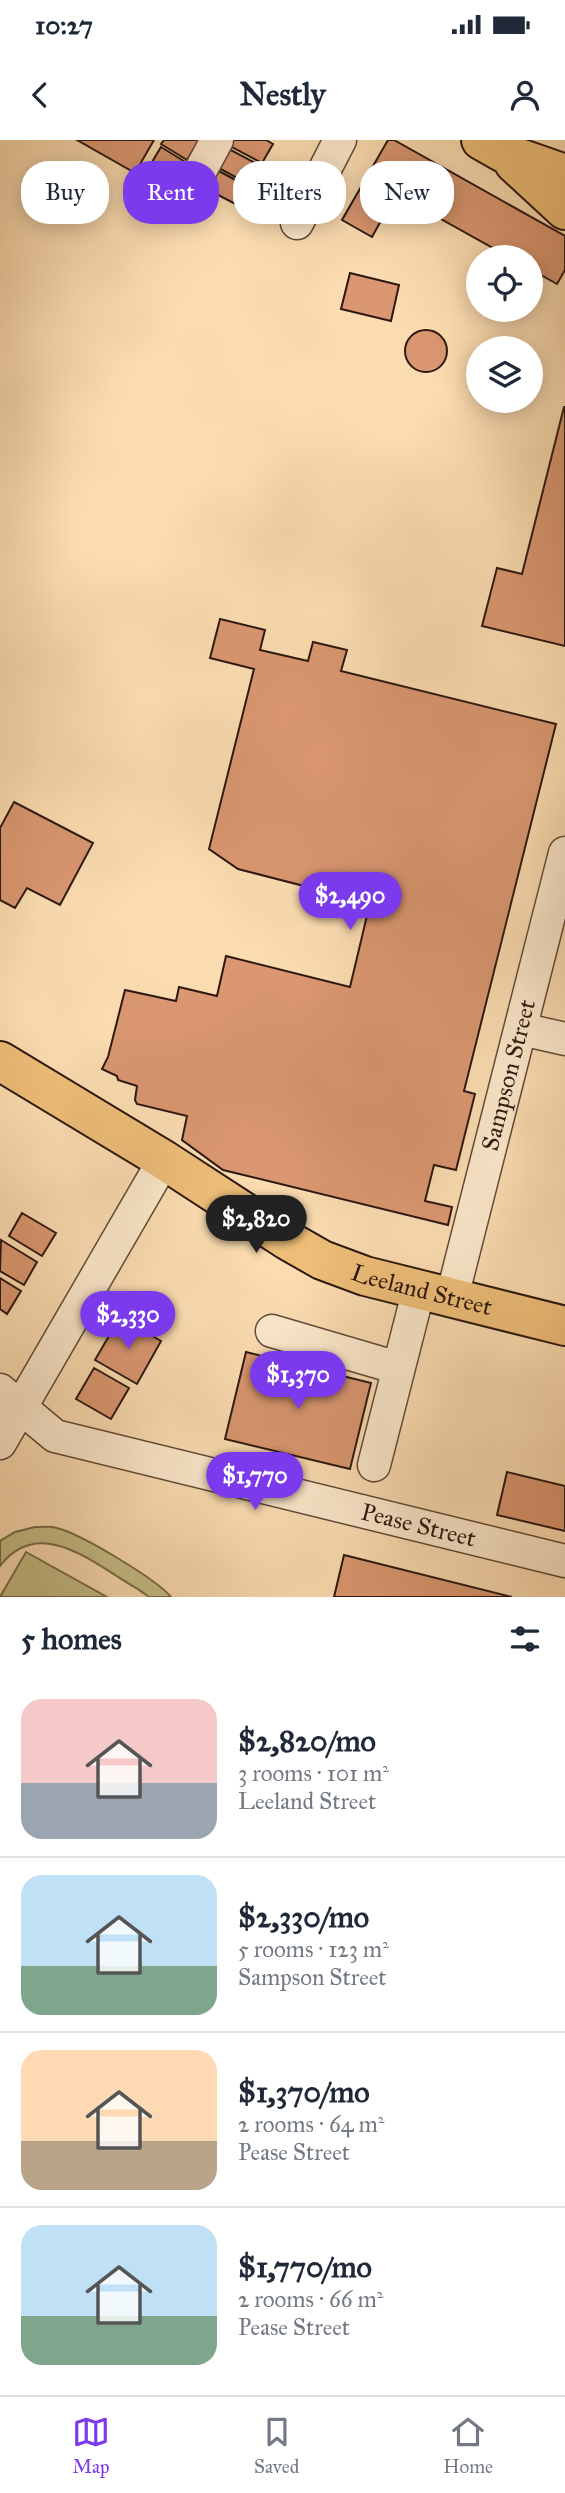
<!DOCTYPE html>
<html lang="en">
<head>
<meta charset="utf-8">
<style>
  :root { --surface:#fff; --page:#f2f2f3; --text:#1f2937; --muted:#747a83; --line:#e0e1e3; --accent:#7c3aed }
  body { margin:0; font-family:"IM FELL Great Primer",serif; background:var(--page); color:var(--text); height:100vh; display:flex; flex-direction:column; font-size:26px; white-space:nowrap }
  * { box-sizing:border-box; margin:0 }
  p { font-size:23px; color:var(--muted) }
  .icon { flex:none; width:38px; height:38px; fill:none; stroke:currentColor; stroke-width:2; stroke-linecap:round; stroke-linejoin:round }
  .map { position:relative; height:1457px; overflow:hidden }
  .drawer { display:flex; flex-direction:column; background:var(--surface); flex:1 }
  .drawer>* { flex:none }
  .guide { position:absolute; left:21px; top:21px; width:523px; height:63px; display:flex; gap:14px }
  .buttons { position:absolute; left:466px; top:105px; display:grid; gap:14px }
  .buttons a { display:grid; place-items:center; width:77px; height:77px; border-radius:50%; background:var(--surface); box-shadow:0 4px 18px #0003; font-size:35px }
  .price { position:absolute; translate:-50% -60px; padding:0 16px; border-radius:24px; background:var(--accent); color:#fff; font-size:23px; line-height:46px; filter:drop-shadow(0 2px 4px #0008) }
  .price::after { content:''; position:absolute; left:50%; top:42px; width:21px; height:16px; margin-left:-10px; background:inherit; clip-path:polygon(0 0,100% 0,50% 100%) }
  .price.current { background:#222; color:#fff }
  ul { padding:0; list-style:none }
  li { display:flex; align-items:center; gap:21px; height:175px; padding:0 21px }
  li+li { border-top:2px solid var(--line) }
  li span { display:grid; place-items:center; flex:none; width:196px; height:140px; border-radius:21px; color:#555 }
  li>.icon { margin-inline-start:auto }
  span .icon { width:84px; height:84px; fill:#fffc; stroke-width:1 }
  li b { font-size:30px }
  h2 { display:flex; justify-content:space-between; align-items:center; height:84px; padding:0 21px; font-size:30px }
  .tag { padding:0 24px; border-radius:28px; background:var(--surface); box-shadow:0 4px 18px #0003; font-size:24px; line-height:63px }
  .tag.current { background:var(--accent); color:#fff }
  .status { display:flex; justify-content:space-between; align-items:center; height:49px; padding:0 35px; background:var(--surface); direction:ltr }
  .status svg { height:19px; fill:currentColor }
  header { display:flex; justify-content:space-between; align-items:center; height:91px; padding:0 21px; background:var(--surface); font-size:32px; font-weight:800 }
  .menu { display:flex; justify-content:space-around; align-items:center; height:98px; border-top:2px solid var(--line); background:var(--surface); font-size:19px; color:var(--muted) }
  .menu a { display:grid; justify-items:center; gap:4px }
  .menu .current { color:var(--accent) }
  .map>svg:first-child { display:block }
  .green { fill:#c6be87; stroke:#796b4c; stroke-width:2 }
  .building { fill:#da9771; stroke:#2c1810; stroke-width:2 }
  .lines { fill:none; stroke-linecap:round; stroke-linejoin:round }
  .minor-casing { stroke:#604938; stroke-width:35 }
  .major-casing { stroke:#2c1810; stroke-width:42 }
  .minor { stroke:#fce8cc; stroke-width:32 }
  .major { stroke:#eebe78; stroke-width:38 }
  .labels { text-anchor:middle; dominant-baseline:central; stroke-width:6; stroke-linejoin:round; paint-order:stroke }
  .street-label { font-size:24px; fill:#2c1810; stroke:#fce8cc }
</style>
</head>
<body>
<div class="status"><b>10:27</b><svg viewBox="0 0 49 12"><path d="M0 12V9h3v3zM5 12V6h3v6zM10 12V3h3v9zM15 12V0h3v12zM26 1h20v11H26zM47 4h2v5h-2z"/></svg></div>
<header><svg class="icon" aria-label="back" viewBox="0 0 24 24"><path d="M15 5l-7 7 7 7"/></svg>Nestly<svg class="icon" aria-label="person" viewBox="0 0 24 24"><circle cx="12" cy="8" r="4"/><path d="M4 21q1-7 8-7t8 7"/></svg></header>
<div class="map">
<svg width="565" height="1457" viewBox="0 0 565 1457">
  <rect width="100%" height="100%" fill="#fbdcb1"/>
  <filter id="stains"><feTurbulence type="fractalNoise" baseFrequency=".00286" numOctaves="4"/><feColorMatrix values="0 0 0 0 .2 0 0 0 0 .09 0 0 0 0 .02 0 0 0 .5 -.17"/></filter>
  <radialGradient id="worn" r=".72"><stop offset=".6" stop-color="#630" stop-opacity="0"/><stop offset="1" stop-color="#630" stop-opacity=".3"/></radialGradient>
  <!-- green -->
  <path class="green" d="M 35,1387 C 42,1387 50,1386 57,1388 C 81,1394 156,1439 171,1457 C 165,1457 155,1457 149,1457 C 146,1455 140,1450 136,1448 C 94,1424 40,1374 0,1426 L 0,1401 L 15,1392 Z
    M 26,1412 L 107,1457 L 0,1457 Z"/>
  <!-- building -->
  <path class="building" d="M 77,0 L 154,0 L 135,33 Z
    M 164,0 L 200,0 L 187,20 L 161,4 Z
    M 229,0 L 266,0 L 273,4 L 262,23 L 226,4 Z
    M 388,0 L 394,0 L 565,96 L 565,130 L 557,144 L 530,129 L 530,117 L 509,117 L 396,54 L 372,97 L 342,80 Z
    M 161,7 L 187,23 L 171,50 L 145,34 Z
    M 225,7 L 261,26 L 250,45 L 215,26 Z
    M 213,28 L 249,47 L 239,66 L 203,47 Z
    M 350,133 L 399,145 L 391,181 L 341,169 Z
    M405 211a21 21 0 1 1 42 0a21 21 0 1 1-42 0Z
    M 564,267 L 565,267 L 565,506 L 482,486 L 497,428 L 522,434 Z
    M 220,479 L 265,490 L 260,510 L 308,521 L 313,502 L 347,510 L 341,531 L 556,584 L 464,951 L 475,954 L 456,1030 L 434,1025 L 425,1061 L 452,1067 L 448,1085 L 223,1030 L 182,1000 L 187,976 L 137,964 L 135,960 L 137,946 L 118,940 L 117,936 L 102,929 L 108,917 L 125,850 L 176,861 L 179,847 L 217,856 L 226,816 L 350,847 L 370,763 L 238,729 L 209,709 L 254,529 L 210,518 Z
    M 14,662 L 93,703 L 60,765 L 27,748 L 15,768 L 0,760 L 0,688 Z
    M 22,1073 L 56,1093 L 42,1116 L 9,1096 Z
    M 1,1100 L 37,1122 L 24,1145 L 0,1131 Z
    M 0,1138 L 21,1151 L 7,1174 L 0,1169 Z
    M 120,1177 L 161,1201 L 137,1244 L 95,1220 Z
    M 246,1212 L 371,1243 L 350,1329 L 225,1299 Z
    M 94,1228 L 129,1248 L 111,1279 L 76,1259 Z
    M 507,1332 L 565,1346 L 565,1391 L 497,1375 Z
    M 344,1415 L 512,1457 L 334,1457 Z"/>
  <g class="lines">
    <!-- minor casing -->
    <g class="minor-casing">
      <g id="minor">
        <path d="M 189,52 L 217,0"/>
        <path d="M 297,83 L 340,0"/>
        <path d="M 521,889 L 565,899"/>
        <path id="s1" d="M 452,1157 L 565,713"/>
        <path d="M 272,1191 L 398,1228"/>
        <path id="s2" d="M 0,1250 L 55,1296 L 565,1421"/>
        <path d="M 0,1303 L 164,1020"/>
        <path d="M 374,1325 L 419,1149"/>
      </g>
    </g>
    <!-- major casing -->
    <g class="major-casing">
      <g id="major">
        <path d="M 481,0 L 502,12 L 565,34"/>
        <path d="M 514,23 L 565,70"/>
        <path id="s3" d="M 0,921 L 164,1020 L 287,1100 L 322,1120 L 365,1136 L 565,1186"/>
      </g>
    </g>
    <!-- minor -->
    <use href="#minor" class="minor"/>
    <!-- major -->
    <use href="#major" class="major"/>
  </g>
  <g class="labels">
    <!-- street labels -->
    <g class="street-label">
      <text stroke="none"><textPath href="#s1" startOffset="229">Sampson Street</textPath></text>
      <text stroke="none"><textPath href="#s3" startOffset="483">Leeland Street</textPath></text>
      <text stroke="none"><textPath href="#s2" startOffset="446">Pease Street</textPath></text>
    </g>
  </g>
  <rect width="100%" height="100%" filter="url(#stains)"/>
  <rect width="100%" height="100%" fill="url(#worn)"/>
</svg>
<div class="buttons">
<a><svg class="icon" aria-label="locate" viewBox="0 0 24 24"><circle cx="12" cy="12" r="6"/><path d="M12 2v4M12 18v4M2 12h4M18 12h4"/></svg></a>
<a><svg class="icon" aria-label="layers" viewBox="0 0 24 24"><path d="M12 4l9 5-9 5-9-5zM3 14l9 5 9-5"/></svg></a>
</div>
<b class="price" style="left:350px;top:792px">$2,490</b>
<b class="price current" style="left:256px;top:1115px">$2,820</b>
<b class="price" style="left:128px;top:1211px">$2,330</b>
<b class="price" style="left:298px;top:1271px">$1,370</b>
<b class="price" style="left:255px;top:1372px">$1,770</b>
<div class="guide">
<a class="tag">Buy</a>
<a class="tag current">Rent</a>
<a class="tag">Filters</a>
<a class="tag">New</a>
</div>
</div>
<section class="drawer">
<h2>5 homes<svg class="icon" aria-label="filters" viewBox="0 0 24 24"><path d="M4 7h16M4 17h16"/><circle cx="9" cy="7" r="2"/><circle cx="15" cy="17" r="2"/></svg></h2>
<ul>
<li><span style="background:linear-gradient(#f6c9c9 60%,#9aa5b1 0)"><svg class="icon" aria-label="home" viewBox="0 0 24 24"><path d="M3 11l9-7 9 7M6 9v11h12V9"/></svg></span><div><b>$2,820/mo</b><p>3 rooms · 101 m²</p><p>Leeland Street</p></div></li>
<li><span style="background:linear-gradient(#bfe0f5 65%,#7fa58c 0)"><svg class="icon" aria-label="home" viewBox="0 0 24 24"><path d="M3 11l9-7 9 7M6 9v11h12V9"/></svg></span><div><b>$2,330/mo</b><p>5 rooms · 123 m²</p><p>Sampson Street</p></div></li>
<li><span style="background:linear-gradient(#ffd9b3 65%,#b9a48a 0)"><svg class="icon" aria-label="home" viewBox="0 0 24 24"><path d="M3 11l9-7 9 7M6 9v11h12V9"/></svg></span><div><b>$1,370/mo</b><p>2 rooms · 64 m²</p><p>Pease Street</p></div></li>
<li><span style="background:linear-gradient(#bfe0f5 65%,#7fa58c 0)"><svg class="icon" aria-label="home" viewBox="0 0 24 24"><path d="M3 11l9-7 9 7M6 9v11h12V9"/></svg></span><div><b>$1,770/mo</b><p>2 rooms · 66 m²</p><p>Pease Street</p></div></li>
</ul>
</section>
<nav class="menu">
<a class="current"><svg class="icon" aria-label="map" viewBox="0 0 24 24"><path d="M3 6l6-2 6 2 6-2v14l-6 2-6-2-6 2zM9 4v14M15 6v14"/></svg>Map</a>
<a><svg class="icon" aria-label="saved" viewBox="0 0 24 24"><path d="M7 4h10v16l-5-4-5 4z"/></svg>Saved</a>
<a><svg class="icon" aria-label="home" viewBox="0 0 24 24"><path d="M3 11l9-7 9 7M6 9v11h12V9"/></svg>Home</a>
</nav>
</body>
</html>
